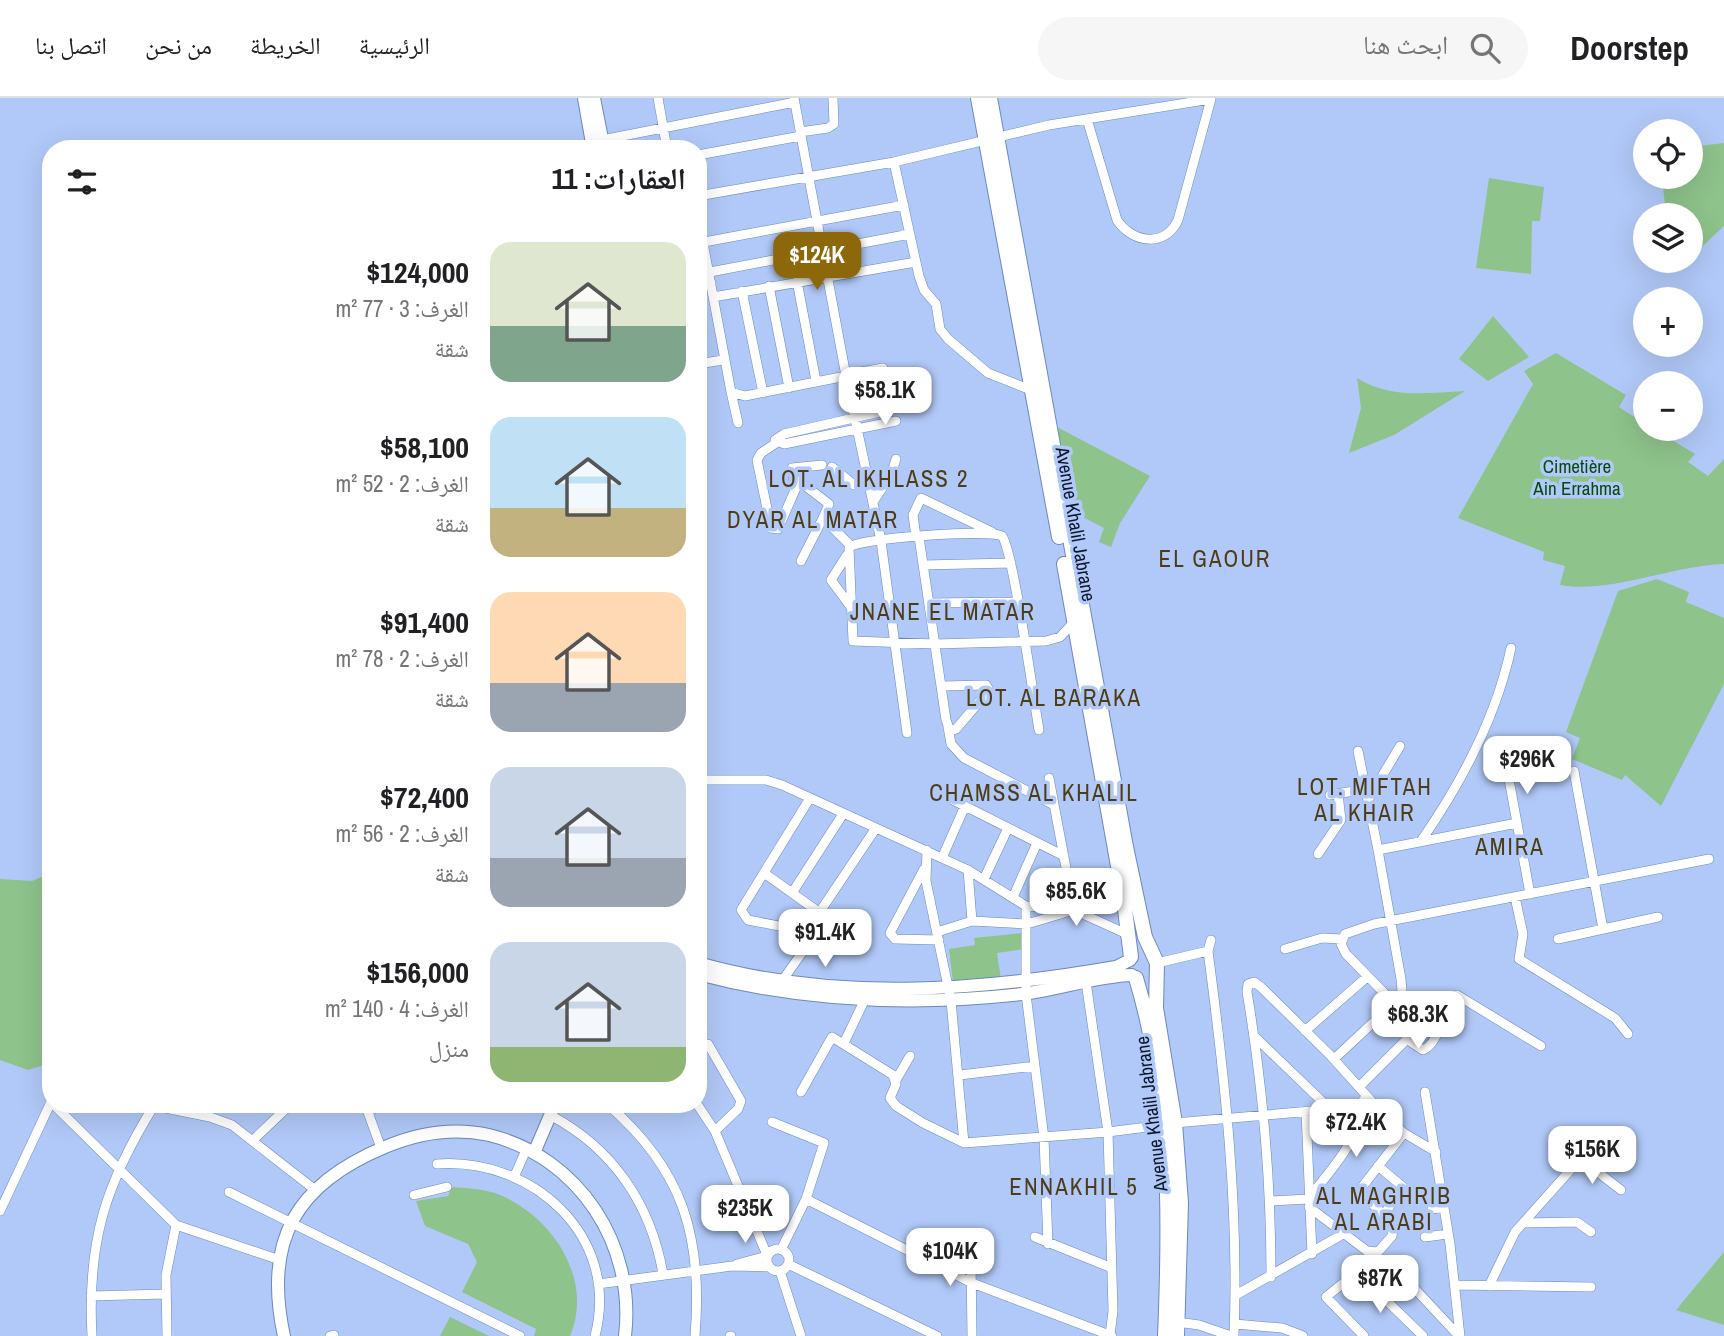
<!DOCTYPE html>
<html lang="ar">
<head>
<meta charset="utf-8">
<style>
  :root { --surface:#fff; --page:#f6f6f6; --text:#202124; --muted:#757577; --line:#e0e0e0; --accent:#8d680b }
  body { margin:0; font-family:"Archivo Narrow","Noto Naskh Arabic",sans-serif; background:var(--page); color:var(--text); direction:rtl; height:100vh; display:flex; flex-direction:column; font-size:26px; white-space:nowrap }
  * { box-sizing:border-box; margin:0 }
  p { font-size:23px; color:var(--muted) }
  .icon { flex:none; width:38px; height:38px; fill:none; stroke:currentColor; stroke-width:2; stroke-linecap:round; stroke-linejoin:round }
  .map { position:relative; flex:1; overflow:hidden; direction:ltr }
  .sheet { position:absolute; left:42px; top:42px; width:665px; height:973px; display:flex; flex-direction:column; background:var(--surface); border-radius:28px; box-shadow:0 7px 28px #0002; direction:rtl }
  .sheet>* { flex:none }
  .controls { position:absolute; left:1633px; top:21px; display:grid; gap:14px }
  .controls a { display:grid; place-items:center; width:70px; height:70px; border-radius:50%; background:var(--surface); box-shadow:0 7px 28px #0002; font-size:35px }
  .price { position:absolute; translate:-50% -60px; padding:0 16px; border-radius:14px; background:#fff; color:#222; font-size:23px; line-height:46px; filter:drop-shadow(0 2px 4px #0008) }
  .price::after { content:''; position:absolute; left:50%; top:42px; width:21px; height:16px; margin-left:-10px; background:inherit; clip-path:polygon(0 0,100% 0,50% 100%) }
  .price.current { background:var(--accent); color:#fff }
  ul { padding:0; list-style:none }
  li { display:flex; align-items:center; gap:21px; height:175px; padding:0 21px }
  li span { display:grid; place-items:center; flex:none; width:196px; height:140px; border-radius:21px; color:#555 }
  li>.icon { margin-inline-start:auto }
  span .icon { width:84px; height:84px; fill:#fffc; stroke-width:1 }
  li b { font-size:30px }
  h2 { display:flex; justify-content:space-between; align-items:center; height:84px; padding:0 21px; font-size:30px }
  header { display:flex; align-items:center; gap:42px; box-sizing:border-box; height:98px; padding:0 35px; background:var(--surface); border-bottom:2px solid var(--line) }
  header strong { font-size:33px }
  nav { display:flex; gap:38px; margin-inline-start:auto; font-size:24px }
  .search { width:490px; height:63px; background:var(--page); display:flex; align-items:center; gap:18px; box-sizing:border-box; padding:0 24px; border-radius:38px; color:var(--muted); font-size:26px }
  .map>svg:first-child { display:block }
  .green { fill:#8ec38b }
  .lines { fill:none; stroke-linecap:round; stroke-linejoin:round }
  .street-casing { stroke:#6c88bf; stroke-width:10 }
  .secondary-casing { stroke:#6c88bf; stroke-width:14 }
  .primary-casing { stroke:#6c88bf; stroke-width:16 }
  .street { stroke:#fff; stroke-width:9 }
  .secondary { stroke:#fff; stroke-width:12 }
  .primary { stroke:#fff; stroke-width:14 }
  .labels { text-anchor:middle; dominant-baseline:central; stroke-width:7; stroke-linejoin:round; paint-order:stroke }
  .park-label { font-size:19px; fill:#094a0c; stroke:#b1c9f8 }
  .street-label { font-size:19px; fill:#0d172c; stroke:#b1c9f8 }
  .quarter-label { font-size:23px; letter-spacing:2px; fill:#4e3c15; stroke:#b1c9f8 }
</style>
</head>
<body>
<header>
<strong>Doorstep</strong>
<div class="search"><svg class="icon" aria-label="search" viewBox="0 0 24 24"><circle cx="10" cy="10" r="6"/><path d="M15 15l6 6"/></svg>ابحث هنا</div>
<nav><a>الرئيسية</a><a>الخريطة</a><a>من نحن</a><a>اتصل بنا</a></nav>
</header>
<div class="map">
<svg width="1724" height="1238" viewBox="0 0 1724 1238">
  <rect width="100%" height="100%" fill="#b1c9f8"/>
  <!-- green -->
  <path class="green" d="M 1724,45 L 1724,128 L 1691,159 L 1690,117 L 1666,117 L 1662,79 L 1690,79 L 1691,49 Z
    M 1489,80 L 1544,89 L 1540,123 L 1532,123 L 1531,176 L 1476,170 Z
    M 1493,218 L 1529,259 L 1488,283 L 1459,261 Z
    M 1556,255 L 1626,297 L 1619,309 L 1645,326 L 1645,331 L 1654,331 L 1695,356 L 1688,364 L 1708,378 L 1724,361 L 1724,466 C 1670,468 1610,496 1560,487 L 1565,468 L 1543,462 L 1544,454 L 1458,420 L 1533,286 L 1524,273 Z
    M 1357,280 C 1390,301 1428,295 1465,293 L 1394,337 L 1349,355 L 1361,310 Z
    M 1057,329 L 1150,378 L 1120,425 L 1111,449 L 1099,444 L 1104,430 L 1071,413 Z
    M 1657,481 L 1689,494 L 1686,504 L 1724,520 L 1724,586 L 1661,708 L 1625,677 L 1622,682 L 1572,661 L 1580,640 L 1566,634 L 1618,493 Z
    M 51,775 L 51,965 L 28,972 L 0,962 L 0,781 L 32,783 Z
    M 1022,835 L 1024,851 L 997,855 L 1001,881 L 953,884 L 949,851 L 975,847 L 974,840 Z
    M 452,1089 C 466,1090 481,1091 495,1095 C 550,1115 595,1180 570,1238 L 534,1238 L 536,1231 L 462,1194 L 477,1164 L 468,1146 L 425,1128 L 416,1103 L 448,1098 Z
    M 1724,1154 L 1724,1227 L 1676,1212 Z
    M 450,1219 L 489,1238 L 440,1238 Z"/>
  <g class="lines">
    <!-- street casing -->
    <g class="street-casing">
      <path id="street" d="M 658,0 L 667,51
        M 794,0 L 846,278 L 881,443 L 907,635
        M 800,34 L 828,30 L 834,26 L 833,0
        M 602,42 L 795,4
        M 698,57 L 801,38
        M 698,98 L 894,64
        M 698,118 L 731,294 L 745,298 L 846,278
        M 704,144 L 904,107
        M 710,174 L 910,136
        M 797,183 L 816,283
        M 698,187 L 711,185
        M 769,188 L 789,290
        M 742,193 L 763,295
        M 713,199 L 916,164
        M 698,266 L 723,262
        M 846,277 L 883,270
        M 1031,292 L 988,275 L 948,241 L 940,231 L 936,206 L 924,192 L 919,178 L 894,64 L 1049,27 L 1211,1 L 1178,122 C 1165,150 1132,145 1117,122 L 1087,21
        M 731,294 L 738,325
        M 896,323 L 784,346 L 775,342 L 784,336 L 906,308
        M 776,345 L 761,355 L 757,362 L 771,430 L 778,431 L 799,383 L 829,406 L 823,420 L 850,447
        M 832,369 L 854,387 L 869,385
        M 795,391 L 792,370 L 822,367
        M 873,404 L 891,377 L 896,361
        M 916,439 L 913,417 L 921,400 L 992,434
        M 919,439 L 946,622 L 950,633 L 956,631 L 989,592 L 986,587 L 942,588
        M 847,457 L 831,482 L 851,509
        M 801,463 L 823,420
        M 923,467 L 1011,465
        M 930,505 L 1017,504
        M 948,629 L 951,646 L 964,660 L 1054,707
        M 1039,632 C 1034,604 1013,451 1002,438 C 987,431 863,440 849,449 L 853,543 L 935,546 L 1046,543 L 1060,539 L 1074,524
        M 1358,653 L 1378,752
        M 1574,673 L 1603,831
        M 1508,676 L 1517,725
        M 698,682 L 766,682 L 782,687 L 968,772 L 1026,808 L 1074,812 L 1129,837
        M 1330,697 L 1366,691
        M 945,698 L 1064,758
        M 1368,702 L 1400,648
        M 1421,743 C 1462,684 1496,620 1511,550
        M 927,752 L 926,783 L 951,903 L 964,1045
        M 1318,756 L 1341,722 L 1338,696
        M 942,760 L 965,708
        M 924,771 L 890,835 L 895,841 L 939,842
        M 764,775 L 820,815
        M 984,781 L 1008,730
        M 792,795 L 843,716
        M 1014,797 L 1037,745
        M 1515,799 L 1523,836 L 1519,861 L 1615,920 L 1628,936
        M 1026,808 L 1026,896 L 1044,1040 L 1048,1146
        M 972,823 L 1027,826 L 1074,812 L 1049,680
        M 807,833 L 876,730
        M 937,834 L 972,823 L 968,772
        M 1558,841 L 1658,819
        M 1285,851 L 1322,840 L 1342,841
        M 1208,853 L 1211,842
        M 1157,865 L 1208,853 C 1225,982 1239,1108 1234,1238
        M 782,883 L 811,842 L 810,834 L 748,822 L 741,812 L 810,700
        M 1086,884 L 1108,1034 L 1113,1213 L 1110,1237
        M 1305,933 L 1367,879
        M 1254,938 L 1330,1011
        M 1408,942 L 1423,952 C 1443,943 1439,909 1457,897 L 1541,948
        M 844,945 L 866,899
        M 708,946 L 741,1003 L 738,1011 L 715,1033
        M 1334,961 L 1394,905 L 1346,856 L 1341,846 L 1345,836 L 1374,826 L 1709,761
        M 960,977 L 1035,968
        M 896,982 L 910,958
        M 1359,989 L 1409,939 L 1404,914 L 1394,905 L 1402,893 L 1401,881 L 1378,752 L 1517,725 L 1530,796
        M 801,994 L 832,939 L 893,977 L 896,986 L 890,1000 L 896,1008 L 923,1025 L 964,1045 L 1108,1034 L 1163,1027
        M 1425,994 L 1450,1146 L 1460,1238
        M 53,1006 L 176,1127 L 280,1162
        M 365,1006 L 381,1050
        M 531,1006 L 544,1010
        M 607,1006 C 684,1072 703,1140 695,1238
        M 697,1006 L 715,1033 L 767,1157
        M 150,1007 L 210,1019 L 232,1027 L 314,1091
        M 368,1013 L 386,1006
        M 1306,1013 L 1312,1156
        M 550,1017 C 614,1051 651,1107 663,1176
        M 772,1024 L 824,1045 L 806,1101 L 781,1152
        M 1175,1025 L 1345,1010 L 1359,1007 L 1366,999
        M 253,1042 L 291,1006
        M 1581,1061 L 1621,1092
        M 437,1066 C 532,1059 621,1138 595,1238
        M 1378,1068 L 1403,1089 L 1385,1115
        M 515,1077 L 526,1052
        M 229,1094 L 520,1238
        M 414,1097 L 447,1089
        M 806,1101 L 972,1185 L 1112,1238
        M 1271,1103 L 1309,1101 C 1328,1073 1362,1043 1359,1007
        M 1309,1109 L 1367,1153 L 1378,1154 L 1392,1138 L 1394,1127 L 1359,1093 L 1404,1035
        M 1432,1111 L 1444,1109
        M 0,1113 L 51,1004
        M 1523,1125 L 1577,1124 L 1591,1134
        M 1035,1139 L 1112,1170
        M 1425,1139 L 1448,1136
        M767 1162a11 11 0 1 1 22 0a11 11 0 1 1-22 0Z
        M 971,1161 L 972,1238
        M 737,1166 L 767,1158
        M 788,1166 L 937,1238
        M 780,1173 L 801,1238
        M 1357,1174 L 1423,1238
        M 1271,1179 C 1271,1083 1263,989 1247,894 L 1248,886 L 1254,884 L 1261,889 L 1329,956 L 1385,1018 L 1404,1035 L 1436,1054
        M 598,1186 L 732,1168 L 769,1169
        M 1455,1187 L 1591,1189
        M 1489,1188 L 1515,1134 L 1590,1050
        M 1415,1191 L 1459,1238
        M 1236,1197 L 1343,1136
        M 91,1198 L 165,1196
        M 1177,1224 L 1199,1227 L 1231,1238
        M 1235,1226 L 1282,1230 L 1303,1238
        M 92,1238 C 87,1144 105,1086 155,1006
        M 167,1238 L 166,1177 L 176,1127
        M 330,1238 L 334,1237
        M 730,1238 L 731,1238
        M 1364,1238 L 1326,1199 L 1357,1174 L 1371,1155"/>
    </g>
    <!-- secondary casing -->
    <g class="secondary-casing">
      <path id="secondary" d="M 584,0 L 593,51
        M 594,0 L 604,51
        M 698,865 C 835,904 978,893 1116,869 L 1130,862
        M 698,876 C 804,904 914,908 1022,896 C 1059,892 1095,878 1132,877
        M 534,1055 L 555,1006
        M 284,1238 C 263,1142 296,1086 385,1049 C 418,1035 453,1029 489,1037 C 579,1059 636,1147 625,1238"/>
    </g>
    <!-- primary casing -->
    <g class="primary-casing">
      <path id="primary" d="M 978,0 L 1059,439
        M 990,0 L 1126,749 L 1145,839 L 1157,865 L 1156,910 L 1175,1025 L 1181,1105 L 1177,1238
        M 1064,466 L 1123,796 L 1131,859
        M 1136,880 C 1171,996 1170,1118 1165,1238"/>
    </g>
    <!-- street -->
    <use href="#street" class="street"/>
    <!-- secondary -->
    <use href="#secondary" class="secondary"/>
    <!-- primary -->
    <use href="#primary" class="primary"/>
  </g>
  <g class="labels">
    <!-- park labels -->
    <g class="park-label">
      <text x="1577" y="368">Cimetière<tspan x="1577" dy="22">Ain Errahma</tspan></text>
    </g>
    <!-- street labels -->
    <g class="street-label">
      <text transform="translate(1076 426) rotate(80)">Avenue Khalil Jabrane</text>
      <text transform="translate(1151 1016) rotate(-97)">Avenue Khalil Jabrane</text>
    </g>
    <!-- quarter labels -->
    <g class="quarter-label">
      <text x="869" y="380">LOT. AL IKHLASS 2</text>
      <text x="813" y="421">DYAR AL MATAR</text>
      <text x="1215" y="460">EL GAOUR</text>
      <text x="943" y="513">JNANE EL MATAR</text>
      <text x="1054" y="599">LOT. AL BARAKA</text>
      <text x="1365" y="688">LOT. MIFTAH<tspan x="1365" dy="26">AL KHAIR</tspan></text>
      <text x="1034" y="694">CHAMSS AL KHALIL</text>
      <text x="1510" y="748">AMIRA</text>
      <text x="1074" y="1088">ENNAKHIL 5</text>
      <text x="1384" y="1097">AL MAGHRIB<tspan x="1384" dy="26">AL ARABI</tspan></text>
    </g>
  </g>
</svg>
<div class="controls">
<a><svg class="icon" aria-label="locate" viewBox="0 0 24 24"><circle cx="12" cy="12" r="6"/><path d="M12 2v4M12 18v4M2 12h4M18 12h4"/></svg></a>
<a><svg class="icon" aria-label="layers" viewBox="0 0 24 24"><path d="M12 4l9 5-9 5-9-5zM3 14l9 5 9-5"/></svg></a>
<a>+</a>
<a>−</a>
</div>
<b class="price current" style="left:817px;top:194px">$124K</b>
<b class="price" style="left:885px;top:329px">$58.1K</b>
<b class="price" style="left:1527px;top:698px">$296K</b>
<b class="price" style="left:1076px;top:830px">$85.6K</b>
<b class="price" style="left:825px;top:871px">$91.4K</b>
<b class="price" style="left:1418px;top:953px">$68.3K</b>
<b class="price" style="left:1356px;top:1061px">$72.4K</b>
<b class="price" style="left:1592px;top:1088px">$156K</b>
<b class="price" style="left:745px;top:1147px">$235K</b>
<b class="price" style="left:950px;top:1190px">$104K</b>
<b class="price" style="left:1380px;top:1217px">$87K</b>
<section class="sheet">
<h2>العقارات: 11<svg class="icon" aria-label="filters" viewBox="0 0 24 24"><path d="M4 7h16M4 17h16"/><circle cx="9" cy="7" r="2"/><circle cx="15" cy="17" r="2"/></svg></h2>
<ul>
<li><span style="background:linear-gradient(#dfe7d0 60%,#7fa58c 0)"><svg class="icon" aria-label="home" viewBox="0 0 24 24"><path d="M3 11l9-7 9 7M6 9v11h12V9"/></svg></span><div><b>$124,000</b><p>الغرف: 3 · 77 m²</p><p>شقة</p></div></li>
<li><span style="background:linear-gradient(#bfe0f5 65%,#c2b280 0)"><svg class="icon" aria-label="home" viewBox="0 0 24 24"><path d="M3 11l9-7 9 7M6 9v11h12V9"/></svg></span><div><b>$58,100</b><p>الغرف: 2 · 52 m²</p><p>شقة</p></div></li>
<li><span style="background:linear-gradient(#ffd9b3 65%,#9aa5b1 0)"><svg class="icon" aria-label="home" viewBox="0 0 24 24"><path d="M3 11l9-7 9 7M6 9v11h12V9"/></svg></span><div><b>$91,400</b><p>الغرف: 2 · 78 m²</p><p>شقة</p></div></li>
<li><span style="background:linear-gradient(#c9d6e8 65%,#9aa5b1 0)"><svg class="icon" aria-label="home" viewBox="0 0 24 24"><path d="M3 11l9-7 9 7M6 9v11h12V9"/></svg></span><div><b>$72,400</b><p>الغرف: 2 · 56 m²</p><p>شقة</p></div></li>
<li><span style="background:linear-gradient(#c9d6e8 75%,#8fb573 0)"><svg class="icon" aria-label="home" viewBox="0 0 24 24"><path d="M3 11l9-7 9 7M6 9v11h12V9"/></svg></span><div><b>$156,000</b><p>الغرف: 4 · 140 m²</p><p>منزل</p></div></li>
</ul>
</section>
</div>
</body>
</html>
